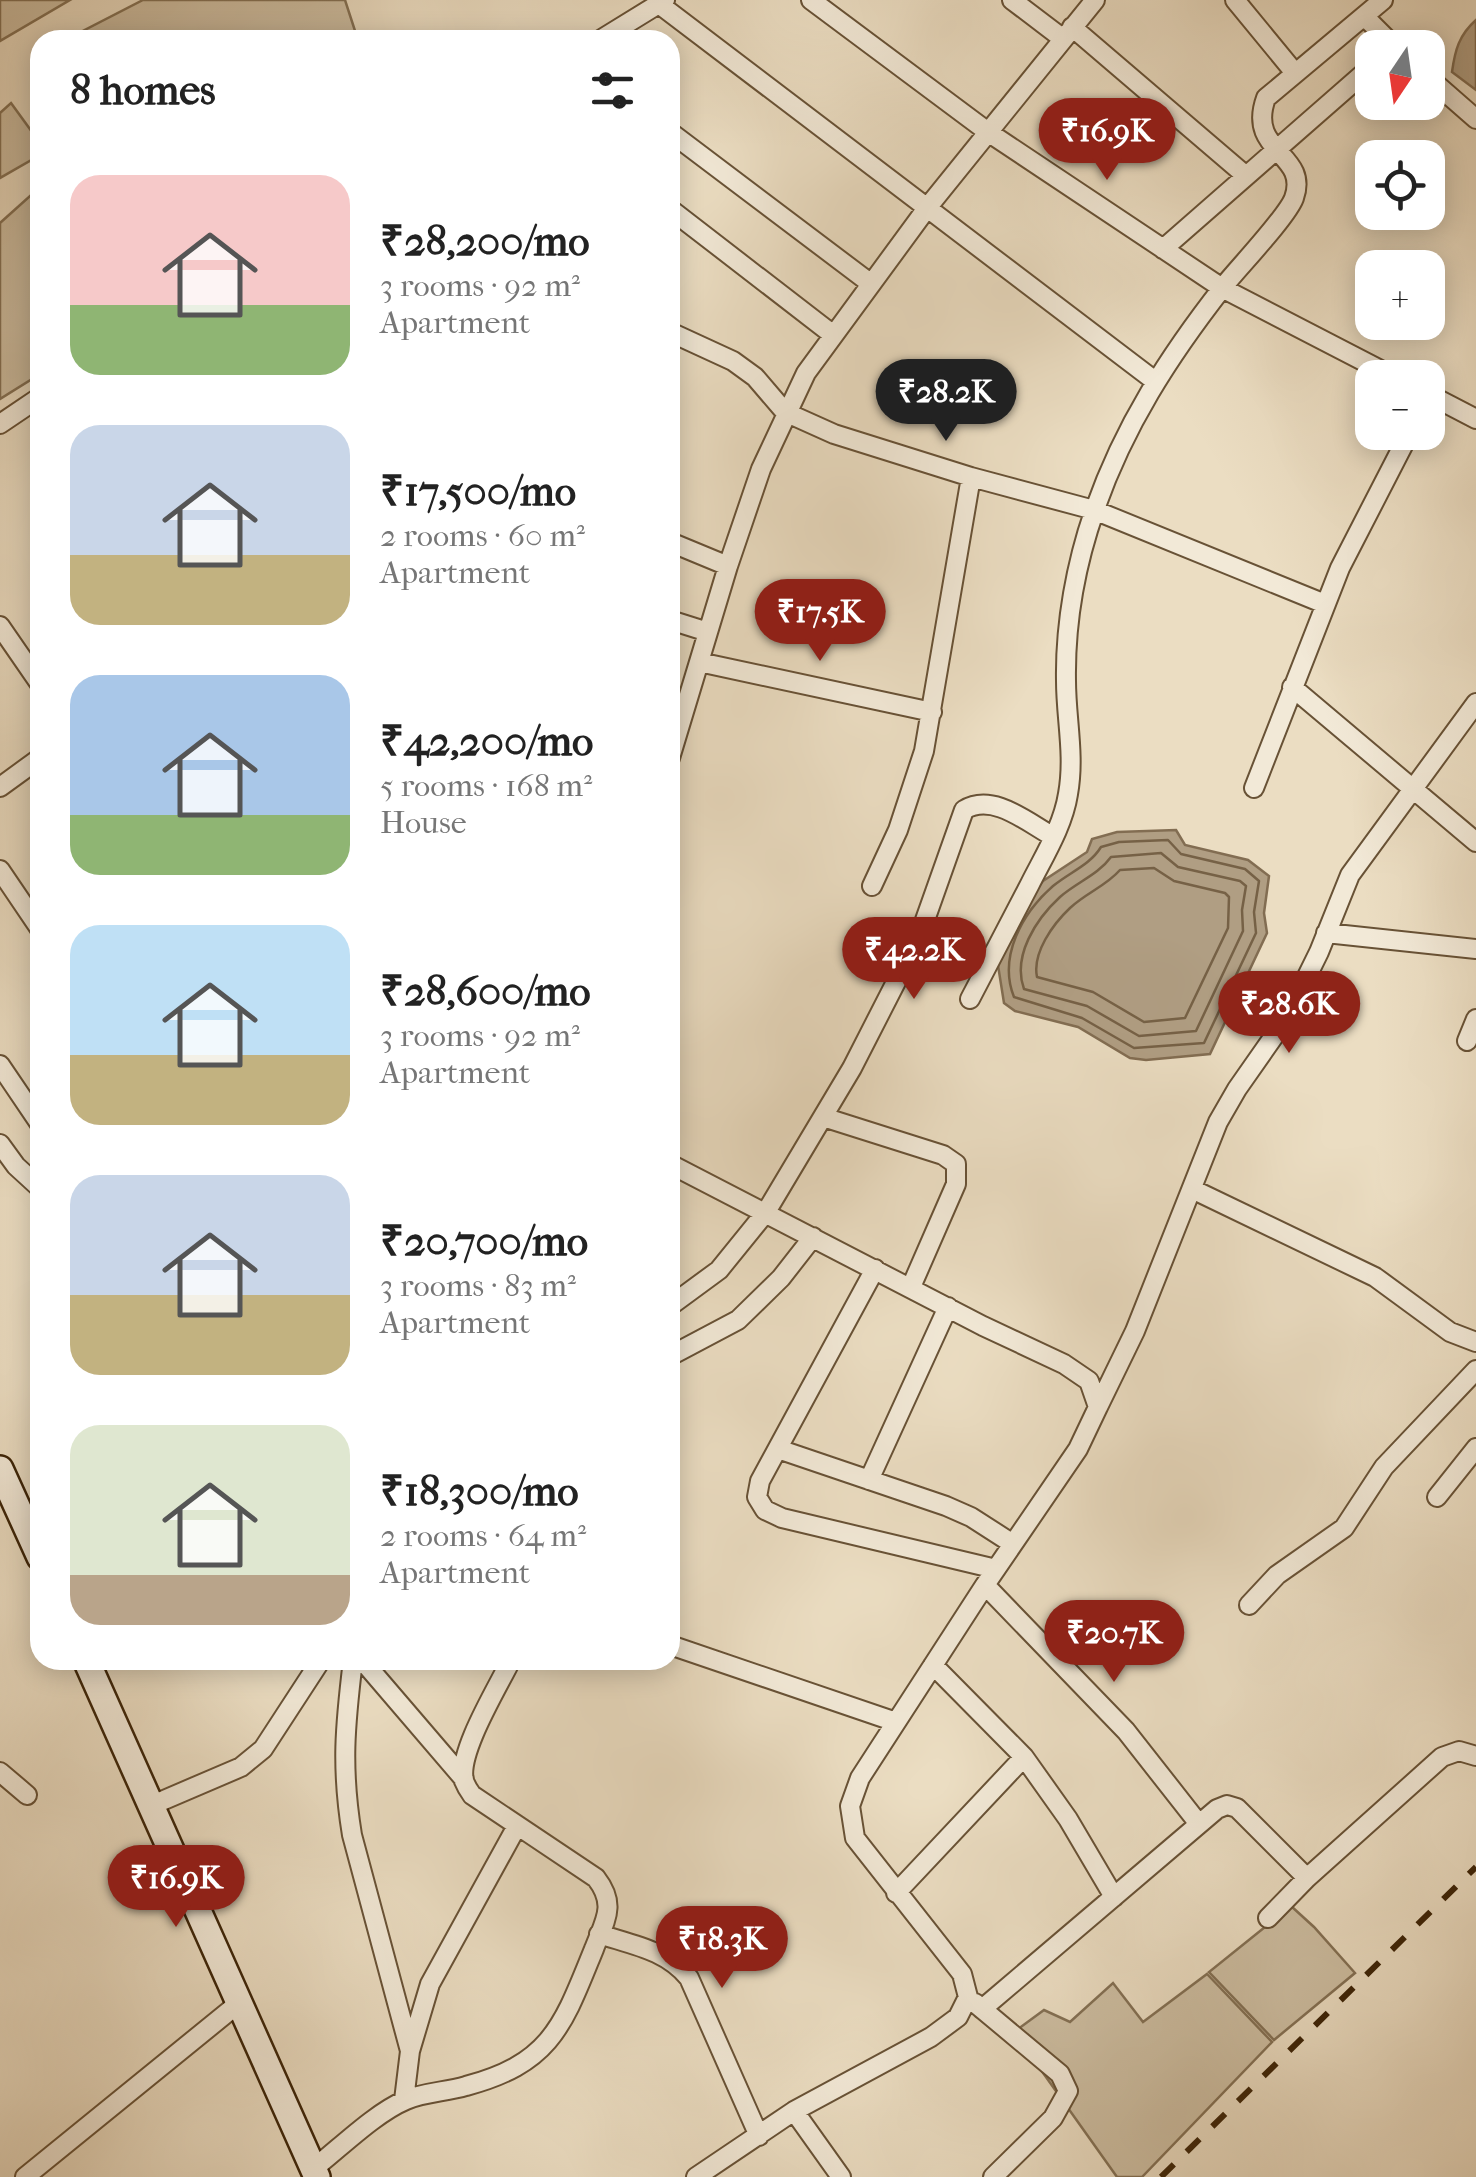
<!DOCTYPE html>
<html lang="en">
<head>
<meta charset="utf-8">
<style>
  :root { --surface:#fff; --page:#f6f6f6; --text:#222; --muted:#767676; --accent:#8f2418 }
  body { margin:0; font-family:"IM FELL French Canon",serif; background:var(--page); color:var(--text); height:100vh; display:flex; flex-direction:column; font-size:38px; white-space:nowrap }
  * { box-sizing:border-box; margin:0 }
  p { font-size:32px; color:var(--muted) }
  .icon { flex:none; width:55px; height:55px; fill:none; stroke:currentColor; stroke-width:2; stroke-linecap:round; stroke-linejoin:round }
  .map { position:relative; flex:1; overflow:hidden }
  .sheet { position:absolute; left:30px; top:30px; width:650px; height:1640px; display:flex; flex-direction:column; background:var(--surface); border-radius:30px; box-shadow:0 5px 25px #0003 }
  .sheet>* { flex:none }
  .needle { width:65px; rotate:193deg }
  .controls { position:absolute; left:1355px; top:30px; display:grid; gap:20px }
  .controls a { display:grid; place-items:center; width:90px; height:90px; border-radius:20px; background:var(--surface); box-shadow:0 5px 25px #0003; font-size:50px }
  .price { position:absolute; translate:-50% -85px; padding:0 22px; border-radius:35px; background:var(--accent); color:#fff; font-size:32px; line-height:65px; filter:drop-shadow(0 2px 5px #0008) }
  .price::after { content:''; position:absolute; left:50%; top:60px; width:30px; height:22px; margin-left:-15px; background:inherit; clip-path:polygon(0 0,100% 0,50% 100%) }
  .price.current { background:#222; color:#fff }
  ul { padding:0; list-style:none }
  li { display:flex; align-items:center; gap:30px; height:250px; padding:0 40px }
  li span { display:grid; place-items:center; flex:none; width:280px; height:200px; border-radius:30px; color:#555 }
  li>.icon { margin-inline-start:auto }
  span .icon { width:120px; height:120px; fill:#fffc; stroke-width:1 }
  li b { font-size:42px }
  h2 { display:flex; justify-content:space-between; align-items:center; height:120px; padding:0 40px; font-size:42px }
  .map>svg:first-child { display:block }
  .green { fill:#cdbea2; stroke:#847155; stroke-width:2.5 }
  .water { fill:#b09e83; stroke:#826d52; stroke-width:2.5 }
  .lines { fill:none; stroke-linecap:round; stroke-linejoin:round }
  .shore { stroke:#766146; stroke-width:2.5 }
  .street-casing { stroke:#685236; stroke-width:22 }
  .secondary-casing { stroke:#3c2408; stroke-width:30 }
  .street { stroke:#f2e9d7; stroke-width:18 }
  .secondary { stroke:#f2e9d7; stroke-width:25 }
  .rail { stroke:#3c2408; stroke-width:6; stroke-dasharray:18 18; stroke-linecap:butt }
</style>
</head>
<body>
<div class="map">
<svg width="1476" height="2177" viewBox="0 0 1476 2177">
  <rect width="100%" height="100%" fill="#ebddc2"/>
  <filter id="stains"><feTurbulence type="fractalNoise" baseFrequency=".002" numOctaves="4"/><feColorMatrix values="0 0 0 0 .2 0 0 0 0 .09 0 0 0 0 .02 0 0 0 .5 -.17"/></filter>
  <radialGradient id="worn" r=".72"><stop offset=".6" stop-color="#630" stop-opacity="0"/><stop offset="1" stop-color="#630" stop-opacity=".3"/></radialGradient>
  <!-- green -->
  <path class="green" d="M 0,0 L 70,0 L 0,41 Z
    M 143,0 L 345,0 L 358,40 L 75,40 L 75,35 Z
    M 11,103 L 40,143 L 40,155 L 0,178 L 0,113 Z
    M 40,187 L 40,374 L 0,399 L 0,223 Z
    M 1291,1906 L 1314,1927 L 1355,1973 L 1274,2040 L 1209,1972 Z
    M 1207,1974 L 1272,2042 L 1142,2177 L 1117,2177 L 1014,2032 L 1044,2010 L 1070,2022 L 1113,1983 L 1143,2022 Z"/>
  <!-- water -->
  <path class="water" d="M 1476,20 L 1476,90 L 1452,72 C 1455,50 1459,35 1476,20 Z
    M 1176,830 L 1185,845 L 1248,860 L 1269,876 L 1264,913 L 1267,933 L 1210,1054 L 1146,1060 L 1130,1058 L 1078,1027 L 1015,1011 L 1004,1003 L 997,959 L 1025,903 L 1043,881 L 1087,852 L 1092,839 L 1117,832 Z"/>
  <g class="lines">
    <!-- shore -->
    <path class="shore" d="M 1168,840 L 1181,854 L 1245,869 L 1259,881 L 1254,912 L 1256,933 L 1204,1043 L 1134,1048 L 1082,1018 L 1014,997 C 998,957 1022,913 1053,886 C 1070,872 1090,865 1101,847 L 1119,842 Z
      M 1161,853 L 1178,867 L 1240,881 L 1246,886 L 1242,910 L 1243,931 L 1196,1031 L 1139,1036 L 1087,1006 L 1024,989 C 1012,956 1036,919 1060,897 C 1077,882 1098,875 1111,857 Z
      M 1154,868 L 1174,881 L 1225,893 L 1229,897 L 1228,928 L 1185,1018 L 1144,1022 L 1093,992 L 1037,977 C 1032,953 1053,924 1070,908 C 1086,893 1106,886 1120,870 Z"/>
    <!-- street casing -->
    <g class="street-casing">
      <path id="street" d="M 811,0 L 988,132 L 1222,288 L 1396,378
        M 1012,0 L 1062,38
        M 1235,0 L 1295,73
        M 659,4 L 1155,381
        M 1364,16 L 1396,48
        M 1072,27 L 1245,175
        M 600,40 L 665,0
        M 1428,77 L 1476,119
        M 670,132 L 870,283
        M 670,209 L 832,334
        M 1163,249 L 1372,66
        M 670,332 L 733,361 L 755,377 L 785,412 L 834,434 L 971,477 L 1094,510 L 1325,604
        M 1428,394 L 1476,419
        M 0,424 L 40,397
        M 670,542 L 728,566
        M 670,620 L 708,632
        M 0,626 L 40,684
        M 699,662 L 932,712
        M 1292,687 L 1476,842
        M 670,758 L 728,566 L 761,469 L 806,373 L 927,208 L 1095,0
        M 0,787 L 40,758
        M 1254,788 L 1340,568 L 1410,432
        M 0,870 L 40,929
        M 872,886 L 898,830 L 924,751 L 971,477
        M 1326,933 L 1476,949
        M 970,999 C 990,960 1010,922 1030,884 C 1044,856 1063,826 1068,794 C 1075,755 1066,719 1066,681 C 1065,624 1076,563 1095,509 C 1124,426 1169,356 1223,287 C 1238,268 1287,217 1294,198 C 1310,153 1246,153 1266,98 L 1383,0
        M 1467,1041 L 1476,1019
        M 0,1065 L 40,1124
        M 823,1117 L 943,1155 L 956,1164 L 956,1184 L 911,1287
        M 0,1144 L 16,1166 L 40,1188
        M 670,1164 L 983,1326 L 1064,1364 L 1089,1381 L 1098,1407 L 1078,1449 L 985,1585 L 860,1778 L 850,1806 L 855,1838 L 962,1974 L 968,1997 L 958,2017 L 931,2037 L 794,2111 L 696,2177
        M 1192,1189 L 1375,1277 L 1450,1332 L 1476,1342
        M 875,1269 L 760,1481 L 757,1497 L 765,1510 L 782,1518 L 996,1569
        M 670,1306 L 719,1270 L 766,1212 L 852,1068 L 919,937 L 964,810 C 993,792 1028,823 1054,837
        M 670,1356 L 738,1320 L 781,1278 L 813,1237
        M 1098,1407 L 1135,1331 L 1218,1122 L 1237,1089 L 1286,1019 L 1319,952 L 1350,875 L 1476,703
        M 778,1449 L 946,1506 L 971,1517 L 1013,1544
        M 869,1480 L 948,1307
        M 1437,1497 L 1476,1448
        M 985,1585 L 1126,1731 L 1199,1824
        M 1249,1605 L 1277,1575 L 1344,1528 L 1384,1467 L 1476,1370
        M 670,1645 L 896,1722
        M 353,1660 C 345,1726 341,1768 352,1835 L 410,2051
        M 362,1660 L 464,1779
        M 933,1665 L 1024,1757 L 1068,1819 L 1114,1897
        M 0,1772 L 27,1795
        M 150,1806 L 241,1767 L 263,1749 L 321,1660
        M 896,1893 L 1024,1757
        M 1268,1918 L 1307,1878 L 1442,1757 L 1459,1751 L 1476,1756
        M 599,1934 C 633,1945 666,1950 689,1978 L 759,2136
        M 975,2003 L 1060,2074 L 1068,2091 L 1053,2118 L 993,2177
        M 982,2009 L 1217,1809 L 1227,1805 L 1237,1808 L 1307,1878
        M 404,2100 L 410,2051 L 430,1984 L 517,1826
        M 794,2111 L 841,2177
        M 313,2169 C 340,2148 375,2113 406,2100 C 425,2092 446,2092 466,2086 C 552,2063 563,2025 594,1949 C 605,1920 617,1905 596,1878 L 472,1795 C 469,1791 466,1786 464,1781 C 457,1753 498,1687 511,1660
        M 25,2177 L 239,2003"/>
    </g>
    <!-- secondary casing -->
    <g class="secondary-casing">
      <path id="secondary" d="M 0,1469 L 40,1557
        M 86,1660 L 317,2177"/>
    </g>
    <!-- street -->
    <use href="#street" class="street"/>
    <!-- secondary -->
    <use href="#secondary" class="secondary"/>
    <!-- rail -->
    <path class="rail" d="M 1161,2177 L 1476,1867"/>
  </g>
  <rect width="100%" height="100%" filter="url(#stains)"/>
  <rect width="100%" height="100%" fill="url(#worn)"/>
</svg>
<div class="controls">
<a><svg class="needle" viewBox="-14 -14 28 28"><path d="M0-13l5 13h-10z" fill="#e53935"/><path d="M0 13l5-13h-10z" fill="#767676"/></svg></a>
<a><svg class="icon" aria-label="locate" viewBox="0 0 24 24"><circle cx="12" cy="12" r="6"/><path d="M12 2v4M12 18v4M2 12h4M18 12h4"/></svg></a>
<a>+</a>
<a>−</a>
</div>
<b class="price" style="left:1107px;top:183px">₹16.9K</b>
<b class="price current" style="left:946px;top:444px">₹28.2K</b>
<b class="price" style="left:820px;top:664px">₹17.5K</b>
<b class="price" style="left:914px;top:1002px">₹42.2K</b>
<b class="price" style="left:1289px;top:1056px">₹28.6K</b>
<b class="price" style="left:1114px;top:1685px">₹20.7K</b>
<b class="price" style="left:176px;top:1930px">₹16.9K</b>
<b class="price" style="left:722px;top:1991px">₹18.3K</b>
<section class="sheet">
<h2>8 homes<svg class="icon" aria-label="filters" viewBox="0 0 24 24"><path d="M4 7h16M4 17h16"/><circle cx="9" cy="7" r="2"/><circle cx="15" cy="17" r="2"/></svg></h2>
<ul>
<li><span style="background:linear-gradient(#f6c9c9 65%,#8fb573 0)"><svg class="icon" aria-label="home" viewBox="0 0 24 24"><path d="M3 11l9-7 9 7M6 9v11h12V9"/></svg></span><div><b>₹28,200/mo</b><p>3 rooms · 92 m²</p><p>Apartment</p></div></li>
<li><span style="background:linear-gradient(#c9d6e8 65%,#c2b280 0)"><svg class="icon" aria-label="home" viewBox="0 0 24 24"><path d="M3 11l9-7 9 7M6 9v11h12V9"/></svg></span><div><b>₹17,500/mo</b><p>2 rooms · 60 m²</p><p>Apartment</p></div></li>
<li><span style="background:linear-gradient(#a9c7e8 70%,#8fb573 0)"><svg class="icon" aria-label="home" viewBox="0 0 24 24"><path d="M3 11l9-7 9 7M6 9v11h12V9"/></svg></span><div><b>₹42,200/mo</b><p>5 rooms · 168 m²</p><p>House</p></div></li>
<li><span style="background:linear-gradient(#bfe0f5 65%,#c2b280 0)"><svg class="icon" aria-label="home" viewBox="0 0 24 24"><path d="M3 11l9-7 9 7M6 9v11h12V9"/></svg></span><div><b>₹28,600/mo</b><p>3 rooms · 92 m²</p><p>Apartment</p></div></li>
<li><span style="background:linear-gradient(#c9d6e8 60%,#c2b280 0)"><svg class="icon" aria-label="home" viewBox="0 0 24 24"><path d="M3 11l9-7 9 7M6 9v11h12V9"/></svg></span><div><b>₹20,700/mo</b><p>3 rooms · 83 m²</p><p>Apartment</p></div></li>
<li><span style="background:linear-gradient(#dfe7d0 75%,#b9a48a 0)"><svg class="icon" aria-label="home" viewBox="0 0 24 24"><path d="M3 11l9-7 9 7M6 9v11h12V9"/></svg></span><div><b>₹18,300/mo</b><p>2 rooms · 64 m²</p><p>Apartment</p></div></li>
</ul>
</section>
</div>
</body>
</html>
